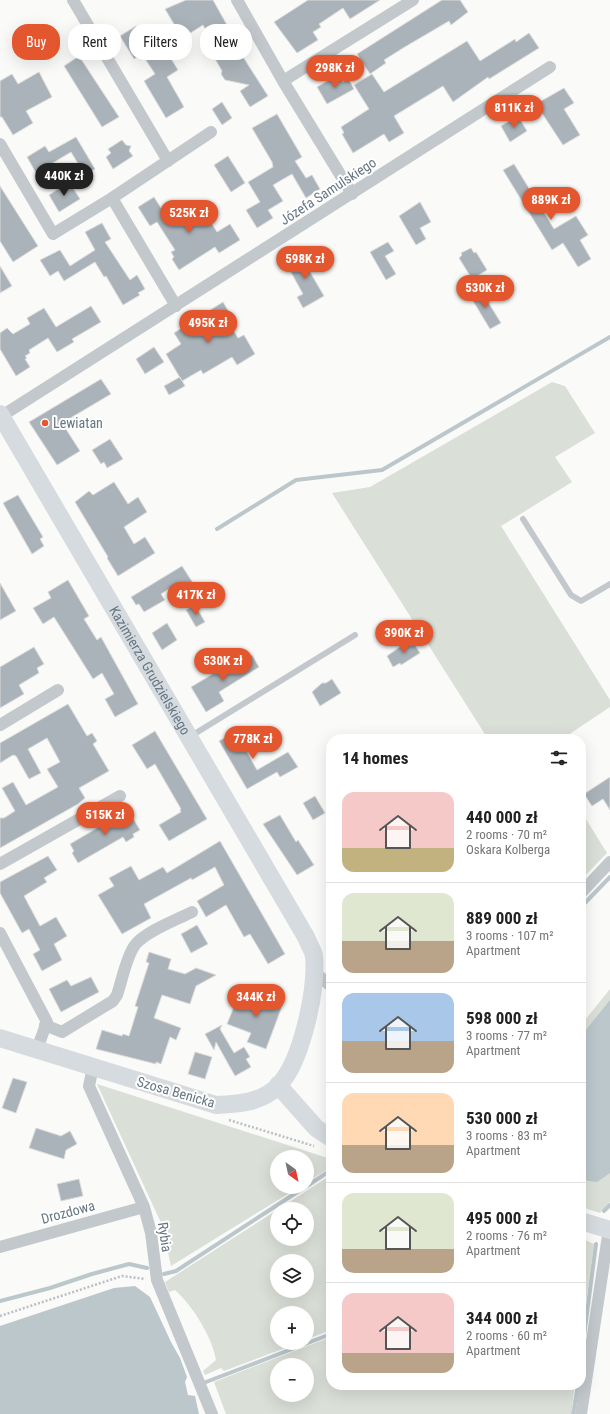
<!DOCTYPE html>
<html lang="en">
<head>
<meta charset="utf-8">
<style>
  :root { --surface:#fff; --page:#f6f6f6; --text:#222; --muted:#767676; --line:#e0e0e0; --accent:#e4572e }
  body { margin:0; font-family:"Roboto Condensed",sans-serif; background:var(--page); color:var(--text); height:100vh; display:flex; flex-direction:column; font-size:15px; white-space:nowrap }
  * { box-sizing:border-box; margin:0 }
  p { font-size:13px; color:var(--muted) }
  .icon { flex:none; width:22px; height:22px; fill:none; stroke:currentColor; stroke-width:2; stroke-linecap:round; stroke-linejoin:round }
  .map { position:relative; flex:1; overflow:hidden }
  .side { position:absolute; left:326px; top:734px; width:260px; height:656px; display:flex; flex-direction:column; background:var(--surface); border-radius:16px; box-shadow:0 4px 16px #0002 }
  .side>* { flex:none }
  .hud { position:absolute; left:12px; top:24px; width:254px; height:36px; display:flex; gap:8px }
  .needle { width:26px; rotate:147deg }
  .fabs { position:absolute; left:270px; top:1150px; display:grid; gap:8px }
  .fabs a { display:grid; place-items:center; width:44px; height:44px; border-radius:50%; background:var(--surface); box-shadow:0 4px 16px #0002; font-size:20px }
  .price { position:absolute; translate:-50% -34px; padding:0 9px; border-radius:14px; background:var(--accent); color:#fff; font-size:13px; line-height:26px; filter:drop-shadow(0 1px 2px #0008) }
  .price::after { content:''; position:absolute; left:50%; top:24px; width:12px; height:9px; margin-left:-6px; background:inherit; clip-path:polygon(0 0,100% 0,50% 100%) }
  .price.active { background:#222; color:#fff }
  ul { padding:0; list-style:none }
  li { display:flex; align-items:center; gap:12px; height:100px; padding:0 16px }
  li+li { border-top:1px solid var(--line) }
  li span { display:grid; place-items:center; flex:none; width:112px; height:80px; border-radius:12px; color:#555 }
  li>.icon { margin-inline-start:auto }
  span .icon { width:48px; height:48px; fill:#fffc; stroke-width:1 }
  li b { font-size:17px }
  h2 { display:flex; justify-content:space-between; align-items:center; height:48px; padding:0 16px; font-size:17px }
  .pill { padding:0 14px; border-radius:16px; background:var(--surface); box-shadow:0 4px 16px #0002; font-size:14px; line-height:36px }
  .pill.active { background:var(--accent); color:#fff }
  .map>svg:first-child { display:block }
  .green { fill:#dadfd7; fill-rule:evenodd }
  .water { fill:#bbc7cb }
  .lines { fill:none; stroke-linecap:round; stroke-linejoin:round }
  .stream { stroke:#bbc7cb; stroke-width:4 }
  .building { fill:#aab3b9; stroke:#dcdcda }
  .path { stroke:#bbbfc2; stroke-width:2.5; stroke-dasharray:2 2; stroke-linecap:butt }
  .lane { stroke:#c3c8cc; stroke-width:6 }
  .street { stroke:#c3c8cc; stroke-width:12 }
  .secondary { stroke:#d6dbdf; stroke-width:18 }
  .poi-dot { fill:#e4572e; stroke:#fff; stroke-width:1.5 }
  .labels { text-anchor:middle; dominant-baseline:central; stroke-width:4; stroke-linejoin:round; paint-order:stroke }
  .street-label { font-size:14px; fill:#657683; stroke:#fff }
  .poi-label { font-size:14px; fill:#657683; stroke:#fff; text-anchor:start }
</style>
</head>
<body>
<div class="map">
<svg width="610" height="1414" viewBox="0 0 610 1414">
  <rect width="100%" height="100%" fill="#fafaf8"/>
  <!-- green -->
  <path class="green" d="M 552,382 L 565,386 L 595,433 L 555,457 L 572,482 L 501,526 L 610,700 L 610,707 L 562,739 L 488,739 L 332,493 L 370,487 Z
    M 581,811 L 607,853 L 581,880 Z
    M 610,989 L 610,1202 L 600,1213 L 581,1207 L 581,1025 Z
    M 97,1084 L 331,1159 L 331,1167 L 307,1182 L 307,1157 L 277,1157 L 277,1187 L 299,1187 L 171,1266 L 162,1225 Z
    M 331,1175 L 331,1330 L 307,1339 L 307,1313 L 277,1313 L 277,1343 L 298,1343 L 224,1371 L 221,1368 L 205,1375 L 203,1371 L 216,1360 C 212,1337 193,1306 175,1290 L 169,1292 L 165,1282 L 277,1210 L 277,1239 L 307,1239 L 307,1209 L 279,1209 ZM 277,1261 L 307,1261 L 307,1291 L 277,1291 Z
    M 585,1240 L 594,1244 L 581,1339 L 581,1242 Z
    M 331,1337 L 331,1385 L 575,1385 L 571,1414 L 226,1414 L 214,1382 ZM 277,1365 L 307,1365 L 307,1395 L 277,1395 Z"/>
  <!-- water -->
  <path class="water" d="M 610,1000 L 610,1173 L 597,1182 L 581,1180 L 581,1036 Z
    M 135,1286 L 150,1297 L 171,1342 L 180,1358 L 187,1377 L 185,1382 L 188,1395 L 195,1396 L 199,1414 L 0,1414 L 0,1326 L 114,1288 Z"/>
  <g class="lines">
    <!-- stream -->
    <path class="stream" d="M 217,529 L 296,480 L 382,470 L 610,337
      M 581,907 L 610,877
      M 307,1186 L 331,1170
      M 604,1211 L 610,1205
      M 164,1274 L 176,1271 L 305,1187
      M 0,1301 L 50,1288 L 92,1274 L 129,1264 L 147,1268
      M 581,1359 L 596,1244
      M 206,1382 L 331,1334
      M 573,1414 L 578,1385"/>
  </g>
  <!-- building -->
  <path class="building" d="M 186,0 L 213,0 L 232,34 L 229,35 L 268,96 L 250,107 L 240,91 L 249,85 L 225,80 L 221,74 L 222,71 L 210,50 L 215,46 L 203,25 L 165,49 L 178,70 L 167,77 L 184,107 L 166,118 L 144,81 L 155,74 L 142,54 L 134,59 L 120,36 L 136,26 L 148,48 L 177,29 L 165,9 Z
    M 308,0 L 380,0 L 350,19 L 343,8 L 319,24 L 321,27 L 313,32 L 318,40 L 297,53 L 274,22 Z
    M 442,0 L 460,0 L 468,12 L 451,25 L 449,21 L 403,48 L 384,60 L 386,63 L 370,74 L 357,54 Z
    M 529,33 L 539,48 L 489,79 L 488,77 L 453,102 L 443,86 L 394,116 L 404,133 L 389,142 L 384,134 L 353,153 L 342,134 L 344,133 L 341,127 L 369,109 L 354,85 L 372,74 L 384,92 L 467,41 L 480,61 L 515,39 L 516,42 Z
    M 79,56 L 119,117 L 102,127 L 64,66 Z
    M 39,72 L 52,97 L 26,111 L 33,123 L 13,135 L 2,117 L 0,117 L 0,81 L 12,74 L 18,84 Z
    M 338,75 L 343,82 L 348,78 L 354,89 L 327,104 L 317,87 Z
    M 564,88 L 574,103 L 564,109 L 580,135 L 563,145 L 536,104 Z
    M 222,102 L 232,118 L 222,125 L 212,109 Z
    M 277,114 L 302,157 L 295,161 L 306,178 L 312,175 L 320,189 L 306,198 L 292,174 L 273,185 L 283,201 L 268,210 L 273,218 L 257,228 L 246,210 L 260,202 L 248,182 L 273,167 L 272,162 L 252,128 Z
    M 518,116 L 527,131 L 510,142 L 501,126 Z
    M 76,137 L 95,169 L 85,175 L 71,152 L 36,173 L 27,157 L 45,146 L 49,152 Z
    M 122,140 L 126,145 L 131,146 L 129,151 L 133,156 L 113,169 L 106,157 L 111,153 L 108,149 Z
    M 228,156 L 245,183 L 231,192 L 214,165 Z
    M 514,164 L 554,229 L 576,216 L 588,235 L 580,240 L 591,259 L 578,267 L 563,243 L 552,250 L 503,170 Z
    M 69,182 L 80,199 L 59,212 L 49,195 Z
    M 0,186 L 38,246 L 13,262 L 0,241 Z
    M 154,197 L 166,216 L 172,212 L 176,219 L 181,216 L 185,221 L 203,210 L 217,232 L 230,224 L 240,240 L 219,253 L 215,247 L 179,270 L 172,259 L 174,257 L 171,252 L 175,250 L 157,222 L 150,226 L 138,207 Z
    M 420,202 L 431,222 L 420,228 L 426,239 L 416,245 L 399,216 Z
    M 102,223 L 111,239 L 105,242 L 130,280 L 137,275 L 145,289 L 138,293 L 140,295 L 123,305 L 106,276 L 104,277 L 95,262 L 64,281 L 58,271 L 50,276 L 40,260 L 60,250 L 70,266 L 95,250 L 85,232 Z
    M 388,242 L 394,251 L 385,256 L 396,274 L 386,280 L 370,252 Z
    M 471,248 L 474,253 L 476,252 L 487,270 L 472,279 L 459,258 L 462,255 L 461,253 Z
    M 304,253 L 314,270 L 310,272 L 324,296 L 303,308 L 297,297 L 303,294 L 286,263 Z
    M 0,266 L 12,286 L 0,293 Z
    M 480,289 L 501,323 L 490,329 L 470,296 Z
    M 223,302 L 233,319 L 228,322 L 238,338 L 244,335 L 255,354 L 237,365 L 232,357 L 203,374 L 201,370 L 182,381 L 166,354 L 181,344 L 174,333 Z
    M 91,306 L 101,322 L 72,339 L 74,342 L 57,352 L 48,338 L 29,350 L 30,353 L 25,356 L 27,358 L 25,359 L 30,367 L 16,376 L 0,349 L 0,333 L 7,328 L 13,334 L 30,324 L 27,318 L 44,308 L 56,327 Z
    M 154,347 L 164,362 L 145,374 L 136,359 Z
    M 180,377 L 185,386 L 169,395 L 164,386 Z
    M 101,379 L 111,394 L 62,423 L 80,451 L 57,465 L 29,422 Z
    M 110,439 L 123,459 L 107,468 L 104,462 L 101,464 L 92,450 Z
    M 114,482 L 128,504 L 138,497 L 147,512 L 124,527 L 134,544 L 145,537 L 155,553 L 118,576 L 107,558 L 108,557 L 75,502 L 89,491 L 93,495 Z
    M 18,495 L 43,537 L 40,539 L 44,546 L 32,554 L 3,503 Z
    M 182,566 L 193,583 L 182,590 L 178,583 L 161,594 L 165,600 L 144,612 L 139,604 L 136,605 L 131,597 Z
    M 68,580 L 89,616 L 84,619 L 97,640 L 101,637 L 138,704 L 115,717 L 105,699 L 114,694 L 102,673 L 93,679 L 54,617 L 43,624 L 33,608 L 51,598 L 48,592 Z
    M 0,583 L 16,611 L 0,620 Z
    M 195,605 L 205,622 L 196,627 L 186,610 Z
    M 167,623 L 177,640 L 162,650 L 152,633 Z
    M 411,639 L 420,653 L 401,665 L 400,663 L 393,667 L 387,656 Z
    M 34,647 L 44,664 L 37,668 L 39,673 L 19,685 L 24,694 L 0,708 L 0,667 Z
    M 252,655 L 259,667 L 219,692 L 224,701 L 206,712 L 191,687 L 243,656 L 245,659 Z
    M 332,679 L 341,693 L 320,706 L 312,692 L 322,683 L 326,683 Z
    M 68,704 L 87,736 L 92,733 L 97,741 L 93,744 L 109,771 L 79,788 L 85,798 L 78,804 L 0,848 L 0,818 L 4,818 L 15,811 L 2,788 L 13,782 L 26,805 L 58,787 L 47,769 L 60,762 L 47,738 L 28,749 L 41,773 L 29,779 L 16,756 L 13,755 L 0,763 L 0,743 Z
    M 245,726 L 251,735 L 245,738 L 249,744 L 244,747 L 257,770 L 288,752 L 298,767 L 280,777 L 277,772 L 247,789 L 219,741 Z
    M 155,731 L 207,819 L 169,841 L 159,825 L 181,812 L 180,810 L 181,809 L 155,764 L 147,769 L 132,745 Z
    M 610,777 L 610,810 L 603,799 L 592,806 L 584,794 Z
    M 315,796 L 325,813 L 313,820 L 303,803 Z
    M 128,810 L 140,830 L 133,834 L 134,837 L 126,842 L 123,837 L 78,863 L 72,853 L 74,851 L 70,844 Z
    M 280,815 L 296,842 L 298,840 L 314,865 L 297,875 L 263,824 Z
    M 220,841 L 285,954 L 268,964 L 250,934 L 244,937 L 226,905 L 206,917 L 197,901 L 224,885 L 215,867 L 192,880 L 191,878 L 144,904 L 151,918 L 122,934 L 98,895 L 114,886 L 109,878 L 131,866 L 139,880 L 163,867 L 167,873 Z
    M 48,856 L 57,870 L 44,878 L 47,882 L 24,896 L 40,926 L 56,917 L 67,936 L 54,944 L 62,960 L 42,971 L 33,954 L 40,950 L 29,929 L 22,933 L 0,893 L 0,882 Z
    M 197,925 L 208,944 L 191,953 L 181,934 Z
    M 149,952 L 171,959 L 168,969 L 185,974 L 196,968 L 216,975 L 196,986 L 190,1004 L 162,995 L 154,1018 L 181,1028 L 176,1040 L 170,1037 L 161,1064 L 156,1062 L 156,1064 L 96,1049 L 102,1030 L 122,1036 L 123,1034 L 129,1036 L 138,1007 L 135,1006 L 149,963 L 146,962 Z
    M 91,977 L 99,992 L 61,1012 L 49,989 L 67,980 L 71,986 Z
    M 258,991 L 284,1001 L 266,1049 L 247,1042 L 251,1033 L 227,1024 L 233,1009 L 233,993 L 268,1007 Z
    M 222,1025 L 220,1029 L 234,1053 L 244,1047 L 250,1057 L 246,1059 L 251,1067 L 235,1076 L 216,1042 L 214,1050 L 205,1034 Z
    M 195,1052 L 212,1057 L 205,1079 L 188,1074 Z
    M 13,1078 L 27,1082 L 16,1113 L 2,1108 Z
    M 36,1128 L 61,1136 L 70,1131 L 77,1144 L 66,1150 L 64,1159 L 29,1148 Z
    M 79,1179 L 83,1196 L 61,1201 L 57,1184 Z"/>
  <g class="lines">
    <!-- path -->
    <path class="path" d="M 229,1120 L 314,1146
      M 0,1316 L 122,1276 L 145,1279"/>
    <!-- lane -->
    <path class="lane" d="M 523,519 L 571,595 L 581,601 L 610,584
      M 191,736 L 355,635"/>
    <!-- street -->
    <path class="street" d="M 73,0 L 168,161
      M 237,0 L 283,81 L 352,194
      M 283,81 L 413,0
      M 0,144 L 53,234 L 112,198 L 211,132
      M 112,198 L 176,306
      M 0,417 L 550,67
      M 0,725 L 58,690
      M 0,864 L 120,796
      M 581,893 L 610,862
      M 0,933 L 47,1022 L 37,1049
      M 314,972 L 331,986
      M 45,1025 L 62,1032 L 113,1001 L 117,995 C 122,981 126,957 135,945 C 145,932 176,920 192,912
      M 93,1067 L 89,1086 L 144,1207 L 151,1233 L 157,1280 L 212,1414
      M 0,1247 L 144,1207
      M 581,1414 L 609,1229"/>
    <!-- secondary -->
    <g class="secondary">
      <path id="s1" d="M 0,414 L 306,937 C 308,943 313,950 314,956 C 317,989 302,1062 278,1086 C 261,1103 238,1104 216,1105 L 0,1038"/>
      <path d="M 278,1085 L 316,1128 L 331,1138"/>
      <path d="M 581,1221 L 610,1230"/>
    </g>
  </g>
  <!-- markers -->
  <circle class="poi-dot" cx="45" cy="423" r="4"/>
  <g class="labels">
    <!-- street labels -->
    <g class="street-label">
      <text transform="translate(328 191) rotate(-33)">Józefa Samulskiego</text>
      <text stroke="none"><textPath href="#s1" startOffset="297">Kazimierza Grudzielskiego</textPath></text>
      <text transform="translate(176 1092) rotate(16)">Szosa Benicka</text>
      <text transform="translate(68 1212) rotate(-15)">Drozdowa</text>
      <text transform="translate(165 1237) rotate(81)">Rybia</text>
    </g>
    <!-- poi labels -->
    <g class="poi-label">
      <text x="53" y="423">Lewiatan</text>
    </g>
  </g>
</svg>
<div class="fabs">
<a><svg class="needle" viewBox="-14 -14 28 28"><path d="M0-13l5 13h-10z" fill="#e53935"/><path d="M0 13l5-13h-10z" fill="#767676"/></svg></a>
<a><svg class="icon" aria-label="locate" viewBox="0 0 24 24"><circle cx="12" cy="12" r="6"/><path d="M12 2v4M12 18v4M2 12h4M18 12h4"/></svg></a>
<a><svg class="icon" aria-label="layers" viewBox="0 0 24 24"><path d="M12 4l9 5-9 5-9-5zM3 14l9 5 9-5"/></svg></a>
<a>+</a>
<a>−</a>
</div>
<b class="price" style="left:335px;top:89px">298K zł</b>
<b class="price" style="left:514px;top:129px">811K zł</b>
<b class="price active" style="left:64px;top:197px">440K zł</b>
<b class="price" style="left:551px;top:221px">889K zł</b>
<b class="price" style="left:189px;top:234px">525K zł</b>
<b class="price" style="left:305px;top:280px">598K zł</b>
<b class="price" style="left:485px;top:309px">530K zł</b>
<b class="price" style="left:208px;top:344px">495K zł</b>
<b class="price" style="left:196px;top:616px">417K zł</b>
<b class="price" style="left:404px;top:654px">390K zł</b>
<b class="price" style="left:223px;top:682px">530K zł</b>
<b class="price" style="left:253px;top:760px">778K zł</b>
<b class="price" style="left:105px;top:836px">515K zł</b>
<b class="price" style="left:256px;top:1018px">344K zł</b>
<div class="hud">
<a class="pill active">Buy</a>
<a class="pill">Rent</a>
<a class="pill">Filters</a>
<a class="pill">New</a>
</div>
<section class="side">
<h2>14 homes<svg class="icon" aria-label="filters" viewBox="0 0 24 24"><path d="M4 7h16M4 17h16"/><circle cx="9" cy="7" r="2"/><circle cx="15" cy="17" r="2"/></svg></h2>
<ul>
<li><span style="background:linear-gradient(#f6c9c9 70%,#c2b280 0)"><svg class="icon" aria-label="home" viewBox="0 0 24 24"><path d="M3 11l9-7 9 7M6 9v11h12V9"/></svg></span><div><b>440 000 zł</b><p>2 rooms · 70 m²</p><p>Oskara Kolberga</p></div></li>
<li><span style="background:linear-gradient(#dfe7d0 60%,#b9a48a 0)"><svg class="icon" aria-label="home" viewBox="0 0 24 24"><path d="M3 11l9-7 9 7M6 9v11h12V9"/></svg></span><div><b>889 000 zł</b><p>3 rooms · 107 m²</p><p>Apartment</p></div></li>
<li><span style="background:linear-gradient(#a9c7e8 60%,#b9a48a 0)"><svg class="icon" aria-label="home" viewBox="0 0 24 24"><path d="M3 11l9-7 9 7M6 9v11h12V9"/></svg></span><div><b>598 000 zł</b><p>3 rooms · 77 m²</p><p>Apartment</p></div></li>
<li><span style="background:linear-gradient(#ffd9b3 65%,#b9a48a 0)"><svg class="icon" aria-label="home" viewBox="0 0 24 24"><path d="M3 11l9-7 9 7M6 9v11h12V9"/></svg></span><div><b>530 000 zł</b><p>3 rooms · 83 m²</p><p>Apartment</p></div></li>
<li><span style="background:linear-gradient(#dfe7d0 70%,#b9a48a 0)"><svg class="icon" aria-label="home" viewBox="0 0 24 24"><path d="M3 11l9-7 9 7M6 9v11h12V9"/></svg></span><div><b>495 000 zł</b><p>2 rooms · 76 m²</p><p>Apartment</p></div></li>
<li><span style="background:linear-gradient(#f6c9c9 75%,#b9a48a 0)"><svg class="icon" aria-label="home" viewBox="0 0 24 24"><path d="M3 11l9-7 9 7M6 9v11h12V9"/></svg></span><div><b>344 000 zł</b><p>2 rooms · 60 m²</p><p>Apartment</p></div></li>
</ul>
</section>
</div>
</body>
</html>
